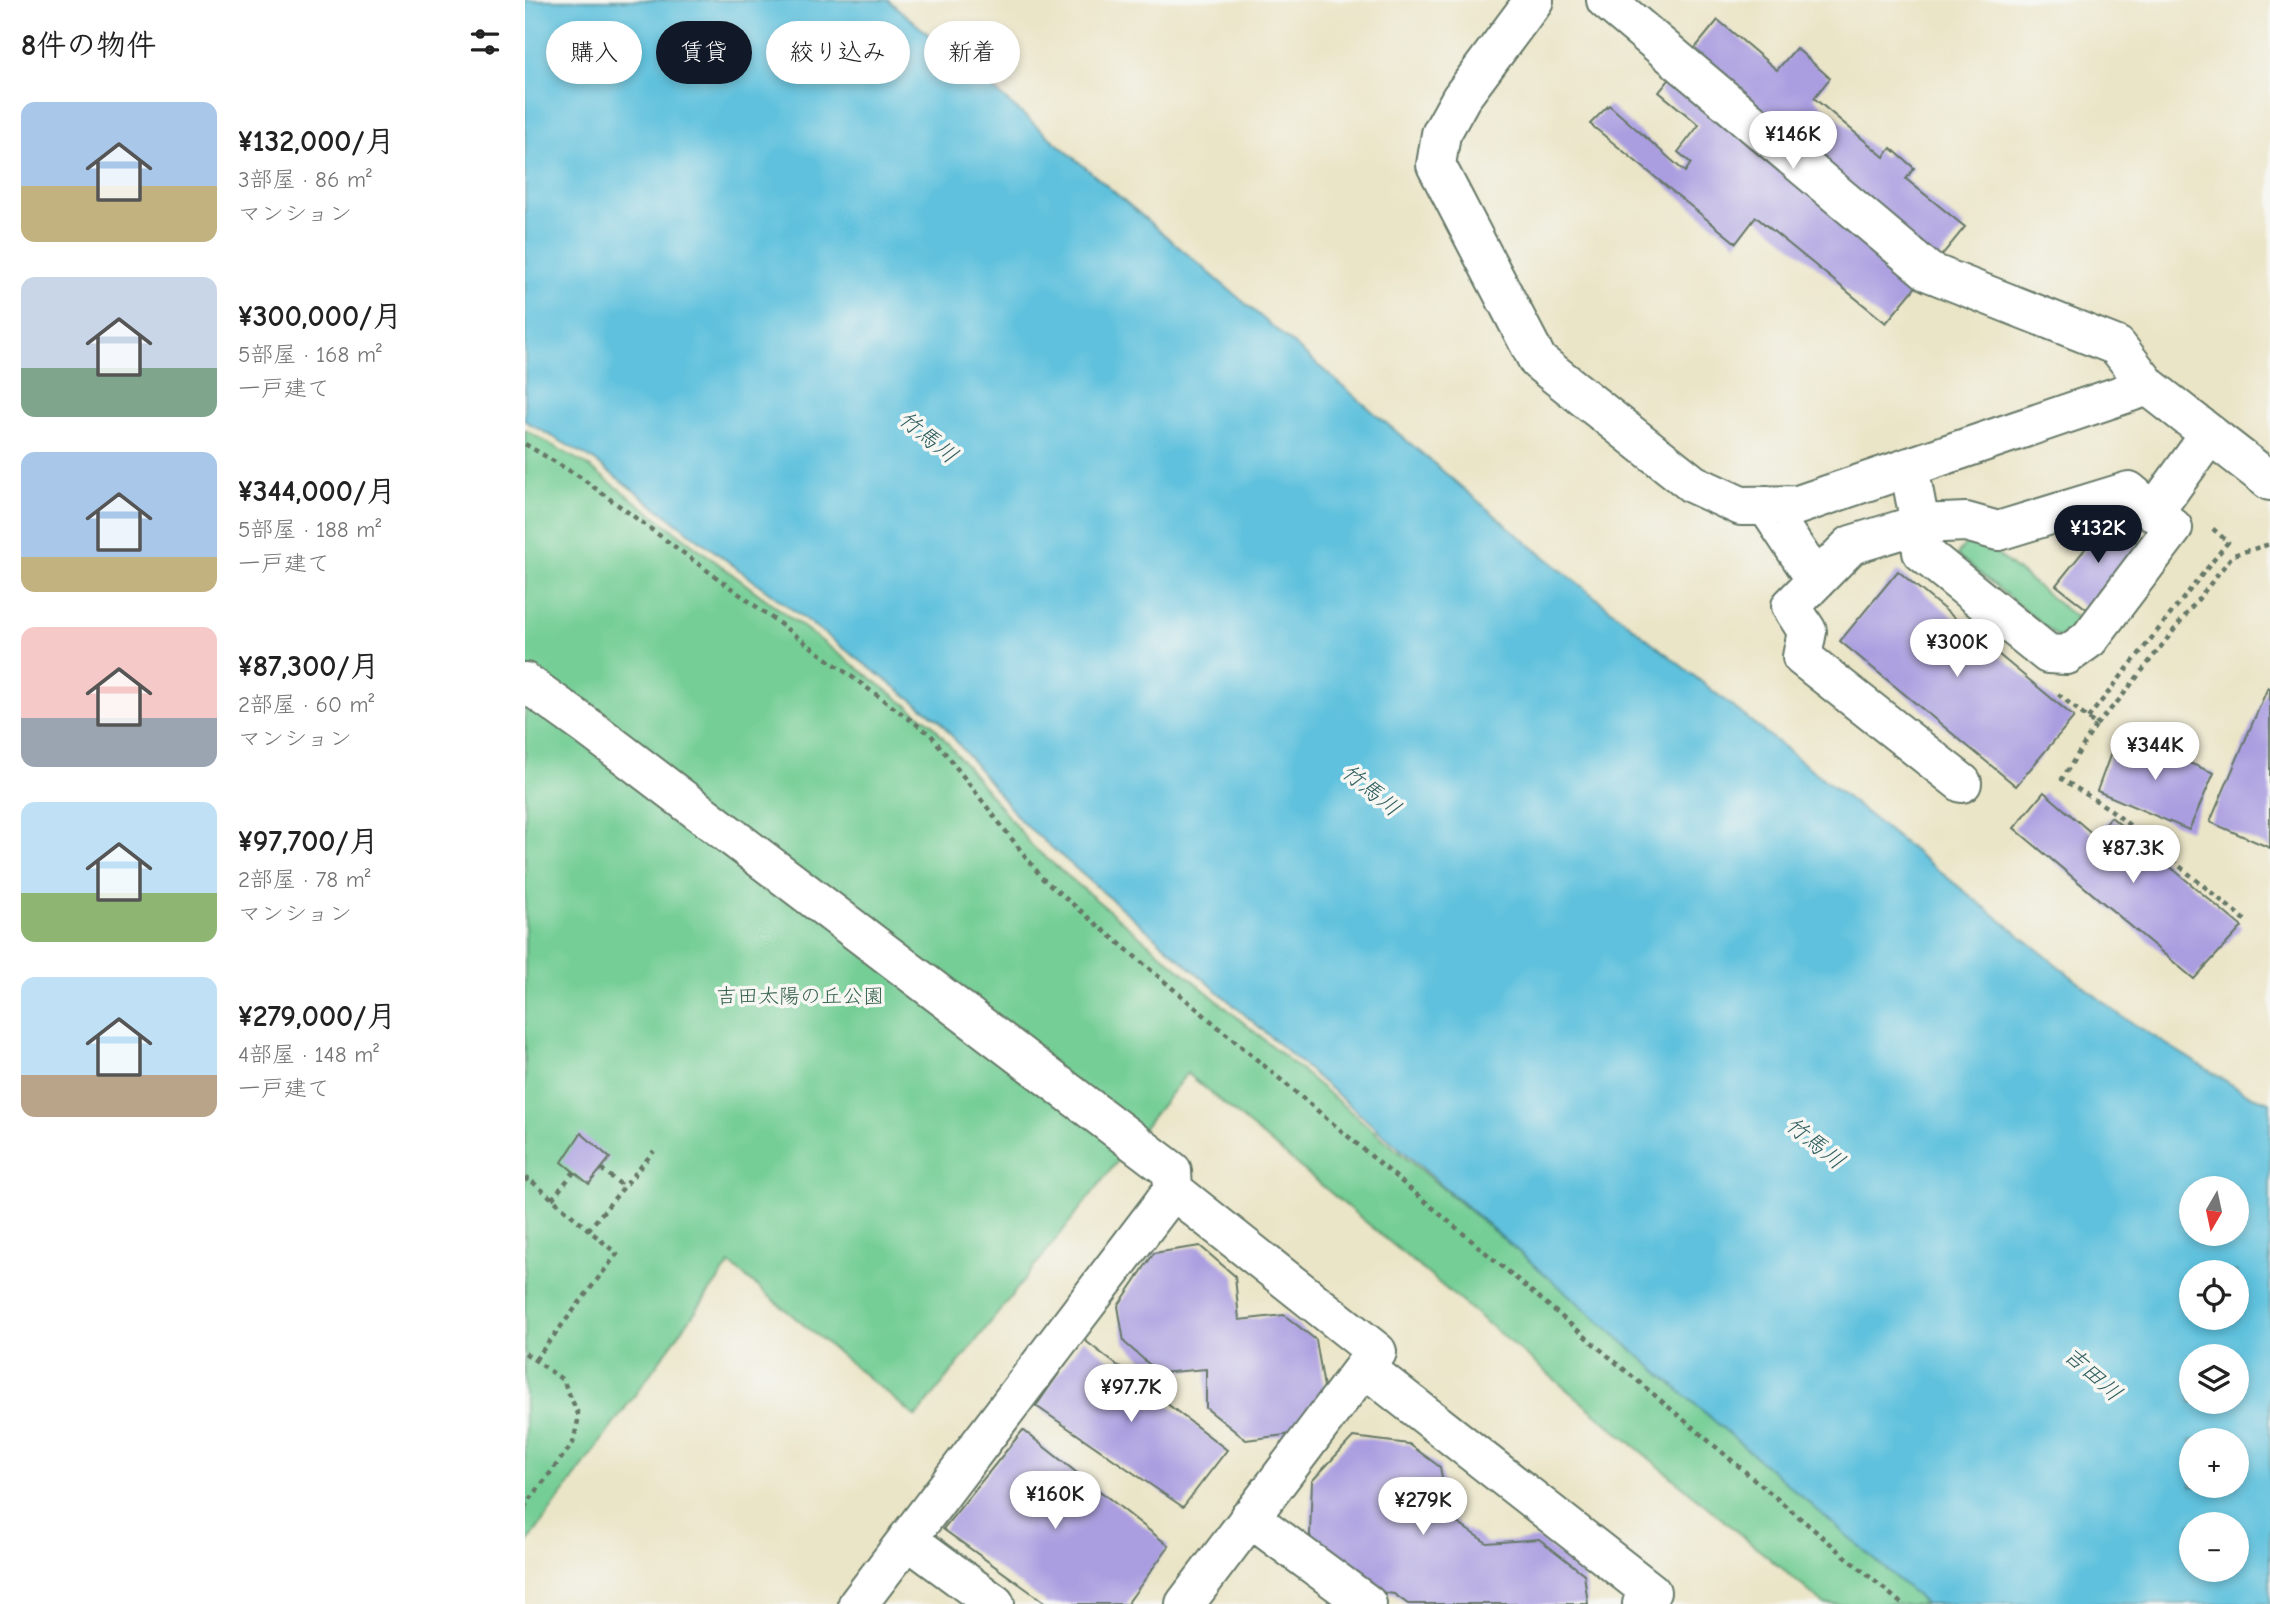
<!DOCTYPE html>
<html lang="ja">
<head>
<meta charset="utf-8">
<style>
  :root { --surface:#fff; --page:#f2f2f2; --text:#222; --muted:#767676; --accent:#111827 }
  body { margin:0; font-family:"Comic Neue","Klee One",sans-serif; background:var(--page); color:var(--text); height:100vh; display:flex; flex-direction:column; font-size:26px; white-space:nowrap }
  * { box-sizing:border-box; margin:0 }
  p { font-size:23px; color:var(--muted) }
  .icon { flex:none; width:38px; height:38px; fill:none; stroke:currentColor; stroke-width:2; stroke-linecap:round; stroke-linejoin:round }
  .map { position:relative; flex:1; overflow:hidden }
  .panel { display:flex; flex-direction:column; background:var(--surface); width:525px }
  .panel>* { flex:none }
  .top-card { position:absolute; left:21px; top:21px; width:665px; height:63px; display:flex; gap:14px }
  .needle { width:46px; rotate:189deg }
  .buttons { position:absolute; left:1654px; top:1176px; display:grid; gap:14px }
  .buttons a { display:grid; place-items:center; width:70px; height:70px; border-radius:50%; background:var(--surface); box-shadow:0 4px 10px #0003; font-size:35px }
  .price { position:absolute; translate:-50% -60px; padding:0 16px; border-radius:24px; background:#fff; color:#222; font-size:23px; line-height:46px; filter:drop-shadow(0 2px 4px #0008) }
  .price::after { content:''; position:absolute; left:50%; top:42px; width:21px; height:16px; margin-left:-10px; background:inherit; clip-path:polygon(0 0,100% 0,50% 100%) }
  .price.on { background:var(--accent); color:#fff }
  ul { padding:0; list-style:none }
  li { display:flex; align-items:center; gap:21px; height:175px; padding:0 21px }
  li span { display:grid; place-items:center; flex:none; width:196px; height:140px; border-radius:14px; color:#555 }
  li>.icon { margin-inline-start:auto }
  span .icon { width:84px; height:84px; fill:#fffc; stroke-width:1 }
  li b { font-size:30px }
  h2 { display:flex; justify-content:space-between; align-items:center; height:84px; padding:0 21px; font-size:30px }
  .pill { padding:0 24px; border-radius:32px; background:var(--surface); box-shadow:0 4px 10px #0003; font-size:24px; line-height:63px }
  .pill.on { background:var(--accent); color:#fff }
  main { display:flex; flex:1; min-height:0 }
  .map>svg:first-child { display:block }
  .green { fill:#75ce95; stroke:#4a8664; stroke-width:2 }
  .water { fill:#5fc1dd; stroke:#3f7f88; stroke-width:2; fill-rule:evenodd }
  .building { fill:#aa9ee0 }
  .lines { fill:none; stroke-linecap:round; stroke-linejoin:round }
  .minor-casing { stroke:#667867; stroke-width:42 }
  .path { stroke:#667867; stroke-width:4.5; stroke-dasharray:5 5; stroke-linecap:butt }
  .minor { stroke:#fff; stroke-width:38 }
  .labels { text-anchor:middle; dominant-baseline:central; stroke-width:7; stroke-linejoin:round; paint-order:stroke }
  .park-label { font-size:21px; fill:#34614c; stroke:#f6f6f2 }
  .water-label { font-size:23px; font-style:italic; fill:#2f5e5e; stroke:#f6f6f2 }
</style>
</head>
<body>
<main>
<section class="panel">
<h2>8件の物件<svg class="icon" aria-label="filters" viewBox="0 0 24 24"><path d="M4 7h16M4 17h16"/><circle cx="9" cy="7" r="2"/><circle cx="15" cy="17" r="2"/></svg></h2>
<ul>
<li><span style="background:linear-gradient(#a9c7e8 60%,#c2b280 0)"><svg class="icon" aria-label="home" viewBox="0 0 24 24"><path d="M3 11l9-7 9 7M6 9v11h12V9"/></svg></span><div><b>¥132,000/月</b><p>3部屋 · 86 m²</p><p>マンション</p></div></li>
<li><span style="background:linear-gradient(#c9d6e8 65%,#7fa58c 0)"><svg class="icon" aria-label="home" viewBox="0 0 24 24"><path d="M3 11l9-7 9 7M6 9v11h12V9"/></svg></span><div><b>¥300,000/月</b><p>5部屋 · 168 m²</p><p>一戸建て</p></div></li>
<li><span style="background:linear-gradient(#a9c7e8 75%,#c2b280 0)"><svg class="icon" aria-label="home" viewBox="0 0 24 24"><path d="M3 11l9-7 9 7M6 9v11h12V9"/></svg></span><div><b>¥344,000/月</b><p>5部屋 · 188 m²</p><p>一戸建て</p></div></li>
<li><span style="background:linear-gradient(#f6c9c9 65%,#9aa5b1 0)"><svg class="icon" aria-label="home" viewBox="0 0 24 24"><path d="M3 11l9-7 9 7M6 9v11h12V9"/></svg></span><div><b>¥87,300/月</b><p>2部屋 · 60 m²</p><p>マンション</p></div></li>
<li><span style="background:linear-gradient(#bfe0f5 65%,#8fb573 0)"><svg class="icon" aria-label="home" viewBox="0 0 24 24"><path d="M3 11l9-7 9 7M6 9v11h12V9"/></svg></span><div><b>¥97,700/月</b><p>2部屋 · 78 m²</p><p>マンション</p></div></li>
<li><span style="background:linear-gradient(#bfe0f5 70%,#b9a48a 0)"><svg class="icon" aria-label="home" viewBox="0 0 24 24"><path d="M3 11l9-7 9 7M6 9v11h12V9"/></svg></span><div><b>¥279,000/月</b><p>4部屋 · 148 m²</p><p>一戸建て</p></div></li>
</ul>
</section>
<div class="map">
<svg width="1745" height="1604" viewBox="0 0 1745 1604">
  <rect width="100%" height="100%" fill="#f6f6f2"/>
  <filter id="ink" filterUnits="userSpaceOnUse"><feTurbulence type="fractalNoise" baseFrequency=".0143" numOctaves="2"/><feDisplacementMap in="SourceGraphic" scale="14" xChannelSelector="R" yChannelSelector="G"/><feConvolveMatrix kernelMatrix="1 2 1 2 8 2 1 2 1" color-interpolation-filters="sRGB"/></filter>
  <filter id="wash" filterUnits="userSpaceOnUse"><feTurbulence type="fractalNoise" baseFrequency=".00686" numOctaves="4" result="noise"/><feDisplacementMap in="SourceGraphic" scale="28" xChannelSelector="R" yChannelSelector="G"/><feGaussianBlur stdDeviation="1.57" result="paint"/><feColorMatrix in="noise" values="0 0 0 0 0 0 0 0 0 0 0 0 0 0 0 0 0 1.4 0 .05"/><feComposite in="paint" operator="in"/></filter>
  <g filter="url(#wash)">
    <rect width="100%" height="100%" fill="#ebe5c7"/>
    <!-- green -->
    <path class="green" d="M 0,430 L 62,465 L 407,724 L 508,847 L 1416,1604 L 1299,1604 L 662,1073 L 391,1417 L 205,1264 L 0,1546 Z
      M 1447,534 L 1554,620 L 1538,641 L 1432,555 Z"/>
    <!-- water -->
    <path class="water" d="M 0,0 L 363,0 L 1006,546 L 1596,1016 L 1722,1094 L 1745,1102 L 1745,1604 L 1401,1604 L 496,821 L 414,720 L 67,459 L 0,421 ZM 1666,1188 L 1712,1188 L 1712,1234 L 1666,1234 ZM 1666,1272 L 1712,1272 L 1712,1318 L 1666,1318 ZM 1666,1356 L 1712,1356 L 1712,1402 L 1666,1402 ZM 1666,1440 L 1712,1440 L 1712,1486 L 1666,1486 ZM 1666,1524 L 1712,1524 L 1712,1570 L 1666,1570 Z"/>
    <g id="blocks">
      <!-- building -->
      <path class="building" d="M 1193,20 L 1252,70 L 1271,48 L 1305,78 L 1289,98 L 1359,157 L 1366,148 L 1389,168 L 1381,179 L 1440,227 L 1361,323 L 1231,217 L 1211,243 L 1065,124 L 1084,105 L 1160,172 L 1166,163 L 1153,152 L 1174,125 L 1134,92 Z
        M 1584,519 L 1615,545 L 1563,610 L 1531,585 Z
        M 1373,571 L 1549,717 L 1491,786 L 1315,641 Z
        M 1743,687 L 1745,688 L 1745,848 L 1685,822 Z
        M 1593,734 L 1689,773 L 1664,830 L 1572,791 Z
        M 1519,792 L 1570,836 L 1586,817 L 1717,927 L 1669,979 L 1489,828 Z
        M 56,1133 L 85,1158 L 64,1184 L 37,1162 Z
        M 675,1246 L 710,1276 L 714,1320 L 759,1315 L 791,1340 L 800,1393 L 767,1434 L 721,1440 L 681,1408 L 681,1369 L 634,1373 L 599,1342 L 593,1306 L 629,1253 Z
        M 558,1339 L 702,1450 L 658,1507 L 511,1406 Z
        M 498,1430 L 644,1546 L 602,1604 L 522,1604 L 418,1529 Z
        M 828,1437 L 884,1444 L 915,1467 L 925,1518 L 962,1543 L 1014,1539 L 1059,1574 L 1063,1604 L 883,1604 L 869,1594 L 835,1589 L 793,1558 L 785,1535 L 787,1481 Z"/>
    </g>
  </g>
  <g filter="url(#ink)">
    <use href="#blocks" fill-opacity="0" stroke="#667867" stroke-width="2"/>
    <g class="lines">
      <!-- minor casing -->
      <g class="minor-casing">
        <path id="minor" d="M 1009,0 L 936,98 L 916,134 L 911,165 L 1013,361 L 1168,484 L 1216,506 L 1273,505 L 1623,386 L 1745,481
          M 1081,0 L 1404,272 L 1592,346 L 1623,386
          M 1384,467 L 1395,524 L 1397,552 L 1523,654 L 1542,655 L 1564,639 L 1648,528 L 1604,491 L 1473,531 L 1441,522 L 1395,524 L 1326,545 L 1266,606 L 1282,631 L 1277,657 L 1437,783
          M 1241,505 L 1291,580
          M 1629,512 L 1685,434
          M 0,682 L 64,728 L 647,1171 L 648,1190
          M 724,1517 L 842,1604
          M 382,1539 L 470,1604
          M 333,1604 L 648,1190 L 852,1352 L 839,1367
          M 660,1604 L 839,1367 L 1126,1592 L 1117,1604"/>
      </g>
      <!-- path -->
      <path class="path" d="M 0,444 L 55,477 L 406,735 L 518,879 L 1377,1604
        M 1533,694 L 1571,725 L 1537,779 L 1586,810 L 1720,920
        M 1563,718 L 1703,542 L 1687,528
        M 1571,725 L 1594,700 L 1708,555 L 1745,544
        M 76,1169 L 99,1187
        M 0,1181 L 3,1178 L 92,1254 L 10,1360
        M 27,1199 L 49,1172
        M 63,1230 L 129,1151
        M 0,1353 L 38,1380 L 54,1416 L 48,1443 L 0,1506"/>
      <!-- minor -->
      <use href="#minor" class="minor"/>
    </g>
  </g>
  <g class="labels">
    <!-- park labels -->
    <g class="park-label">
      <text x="275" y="996">吉田太陽の丘公園</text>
    </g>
    <!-- water labels -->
    <g class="water-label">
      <text transform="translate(403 437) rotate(39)">竹馬川</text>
      <text transform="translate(846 790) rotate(39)">竹馬川</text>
      <text transform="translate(1290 1143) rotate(39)">竹馬川</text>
      <text transform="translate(1568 1374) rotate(42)">吉田川</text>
    </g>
  </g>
</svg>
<div class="buttons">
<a><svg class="needle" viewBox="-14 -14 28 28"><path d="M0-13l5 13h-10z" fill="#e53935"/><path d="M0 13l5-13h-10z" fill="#767676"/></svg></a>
<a><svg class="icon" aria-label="locate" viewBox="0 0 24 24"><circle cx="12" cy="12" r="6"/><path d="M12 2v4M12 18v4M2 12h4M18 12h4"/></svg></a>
<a><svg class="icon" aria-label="layers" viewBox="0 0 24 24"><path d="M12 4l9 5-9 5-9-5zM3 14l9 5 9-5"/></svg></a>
<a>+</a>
<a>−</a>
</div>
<b class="price" style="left:1268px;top:171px">¥146K</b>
<b class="price on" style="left:1573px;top:565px">¥132K</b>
<b class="price" style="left:1432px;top:679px">¥300K</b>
<b class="price" style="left:1630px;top:782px">¥344K</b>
<b class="price" style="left:1608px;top:885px">¥87.3K</b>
<b class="price" style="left:606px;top:1424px">¥97.7K</b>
<b class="price" style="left:530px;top:1531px">¥160K</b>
<b class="price" style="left:898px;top:1537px">¥279K</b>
<div class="top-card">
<a class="pill">購入</a>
<a class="pill on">賃貸</a>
<a class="pill">絞り込み</a>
<a class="pill">新着</a>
</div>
</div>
</main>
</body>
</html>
